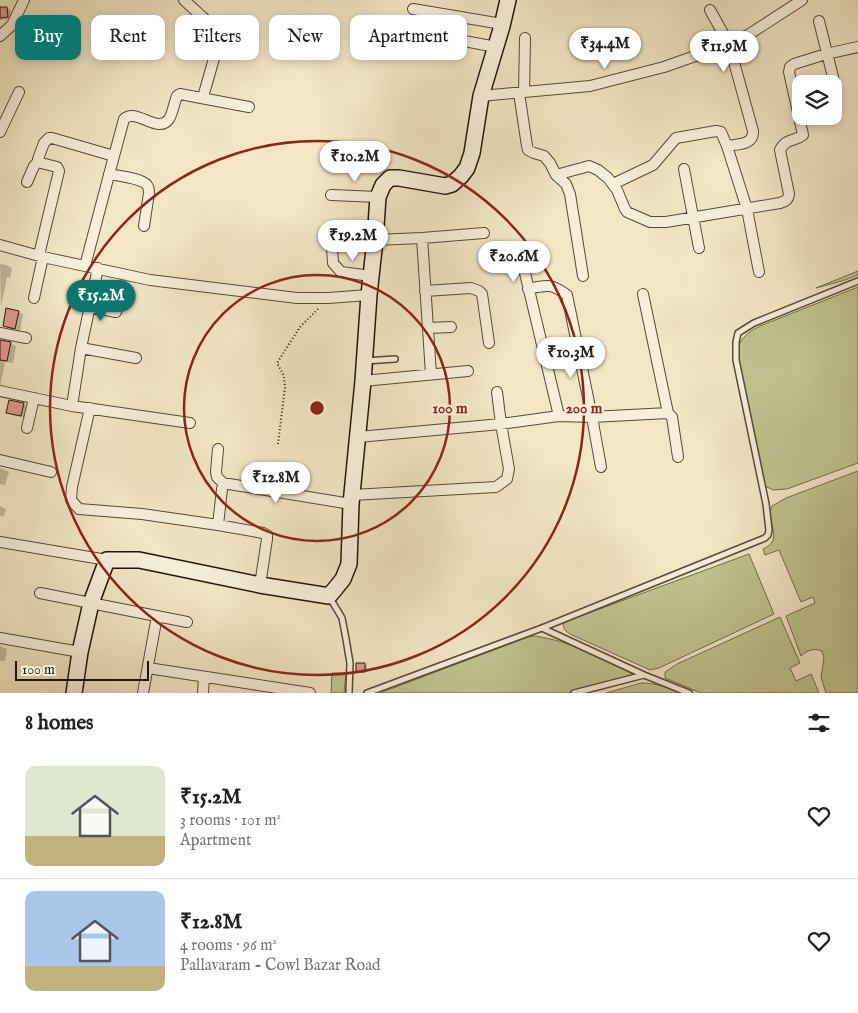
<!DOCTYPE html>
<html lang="en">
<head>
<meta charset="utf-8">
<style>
  :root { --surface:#fff; --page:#f2f2f2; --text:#222; --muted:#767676; --line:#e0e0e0; --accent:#0f766e }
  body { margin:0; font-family:"IM FELL English",serif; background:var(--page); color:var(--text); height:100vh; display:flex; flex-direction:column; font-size:19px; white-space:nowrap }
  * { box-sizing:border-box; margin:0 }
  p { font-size:16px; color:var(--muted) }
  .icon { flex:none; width:28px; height:28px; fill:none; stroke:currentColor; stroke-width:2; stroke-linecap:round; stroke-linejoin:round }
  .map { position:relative; height:693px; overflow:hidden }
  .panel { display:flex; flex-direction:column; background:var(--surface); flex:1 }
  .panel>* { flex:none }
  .guide { position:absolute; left:15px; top:15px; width:500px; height:45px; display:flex; gap:10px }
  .tools { position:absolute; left:792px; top:75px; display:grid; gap:10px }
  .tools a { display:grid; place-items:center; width:50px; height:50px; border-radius:10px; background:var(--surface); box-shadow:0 2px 8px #0003; font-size:25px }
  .scale { position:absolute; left:15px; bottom:12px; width:134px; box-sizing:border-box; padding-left:5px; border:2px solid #231508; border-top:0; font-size:14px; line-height:18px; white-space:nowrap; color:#231508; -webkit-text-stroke:4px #f7efd9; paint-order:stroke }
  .price { position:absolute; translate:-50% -42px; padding:0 11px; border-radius:18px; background:#fff; color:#222; font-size:16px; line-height:32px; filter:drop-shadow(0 1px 2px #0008) }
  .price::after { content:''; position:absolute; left:50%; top:30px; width:15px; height:11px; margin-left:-8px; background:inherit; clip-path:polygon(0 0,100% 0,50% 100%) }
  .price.selected { background:var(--accent); color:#fff }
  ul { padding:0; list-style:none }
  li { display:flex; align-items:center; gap:15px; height:125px; padding:0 25px }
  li+li { border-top:1px solid var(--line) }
  li span { display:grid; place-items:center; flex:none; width:140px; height:100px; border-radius:10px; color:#555 }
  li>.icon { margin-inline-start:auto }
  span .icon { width:60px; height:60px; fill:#fffc; stroke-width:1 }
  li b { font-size:21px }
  h2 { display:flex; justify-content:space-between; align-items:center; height:60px; padding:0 25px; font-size:21px }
  .tag { padding:0 18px; border-radius:10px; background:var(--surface); box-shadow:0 2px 8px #0003; font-size:18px; line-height:45px }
  .tag.selected { background:var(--accent); color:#fff }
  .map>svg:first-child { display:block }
  .green { fill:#c0c390; stroke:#726c4c }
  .shadow { fill:#0003 }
  .building { fill:#e49890; stroke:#231508 }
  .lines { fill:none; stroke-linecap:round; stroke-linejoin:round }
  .lane-casing { stroke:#574937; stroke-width:8 }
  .street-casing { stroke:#574937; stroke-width:12 }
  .secondary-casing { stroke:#231508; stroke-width:18 }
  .path { stroke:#231508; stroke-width:2; stroke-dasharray:1 2.5; stroke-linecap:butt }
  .lane { stroke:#f7efd9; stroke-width:5 }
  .street { stroke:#f7efd9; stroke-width:10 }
  .secondary { stroke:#f7efd9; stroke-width:15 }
  .ring { fill:none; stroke:#8f2418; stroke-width:2.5 }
  .centre { fill:#8f2418; stroke:#f7efd9; stroke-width:2.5 }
  .ring-label { font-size:15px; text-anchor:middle; font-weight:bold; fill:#8f2418; stroke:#f7efd9; stroke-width:4.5; stroke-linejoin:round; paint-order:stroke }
</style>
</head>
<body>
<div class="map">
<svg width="858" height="693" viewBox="0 0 858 693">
  <rect width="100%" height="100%" fill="#f2e6c5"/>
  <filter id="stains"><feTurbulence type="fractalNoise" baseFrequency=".004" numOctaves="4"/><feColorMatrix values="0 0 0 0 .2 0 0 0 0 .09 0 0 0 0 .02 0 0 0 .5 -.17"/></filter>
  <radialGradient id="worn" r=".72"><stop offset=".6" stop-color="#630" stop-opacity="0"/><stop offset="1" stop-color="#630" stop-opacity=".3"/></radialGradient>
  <!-- green -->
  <path class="green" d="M 858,271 L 858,275 L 842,281 L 816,288 Z
    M 858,287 L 858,463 L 787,489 L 773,490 L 763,485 L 735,354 C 741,338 745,334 760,326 Z
    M 858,471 L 858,693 L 826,693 L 821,677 L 824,658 L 822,651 C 813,648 808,650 801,656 L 786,616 L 815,603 L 813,597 L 801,602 L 779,550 L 765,555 L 763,549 C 785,540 765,521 772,506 L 786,498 Z
    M 749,554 L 774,614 L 659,668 L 650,670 L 572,635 C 567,632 564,631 563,624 L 567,621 Z
    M 780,617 L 800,663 L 790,668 L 796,681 L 811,674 L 819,693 L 701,693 L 665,678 L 665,672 L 677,664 Z
    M 534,636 C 560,639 584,650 608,661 C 616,665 626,668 632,675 L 629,677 L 568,693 L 380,693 L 528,637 Z
    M 332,673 L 346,673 L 344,693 L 331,693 Z
    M 641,683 C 656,683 667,687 680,693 L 606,693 Z"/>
  <!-- shadow -->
  <path class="shadow" d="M 7,8 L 11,10 L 12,19 L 0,20 L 0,9 Z
    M 0,264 L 6,265 L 12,268 L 10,278 L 7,277 L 1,307 Z
    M 18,312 L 23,314 L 20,331 L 8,328 L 4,326 Z
    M 0,340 L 10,343 L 16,346 L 13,363 L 5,362 L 0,387 Z
    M 24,404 L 28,407 L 26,418 L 12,415 L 8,412 Z
    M 0,468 L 9,472 L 5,485 L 0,484 Z
    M 0,506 L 6,509 L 4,516 L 0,516 Z
    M 0,646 L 7,649 L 5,661 L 0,661 Z
    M 357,664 L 367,665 L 367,672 L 357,671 Z"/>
  <!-- building -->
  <path class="building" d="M 0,7 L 7,7 L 8,17 L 0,18 Z
    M 6,308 L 19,311 L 15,329 L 3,326 Z
    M 0,340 L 11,342 L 7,361 L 0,360 Z
    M 9,400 L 24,403 L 21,416 L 6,413 Z
    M 356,663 L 365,663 L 365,672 L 356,672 Z"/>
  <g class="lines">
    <!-- lane casing -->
    <g class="lane-casing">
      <path id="lane" d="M 365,361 L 395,359
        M 330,598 L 342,618 L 346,639 L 350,663 L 349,693
        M 542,628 L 644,675
        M 367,693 L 542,628 L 765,538 L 768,535 L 769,530 L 766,504 L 736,360 L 736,342 L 738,333 L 754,323 L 858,281
        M 574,693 L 644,675 L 689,693"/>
    </g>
    <!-- street casing -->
    <g class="street-casing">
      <path id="street" d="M 184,0 L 221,34 L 203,97
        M 413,9 L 502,24
        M 819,21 L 834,81
        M 0,36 L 12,25 L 24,0
        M 438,36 L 496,47
        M 524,92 L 525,38
        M 519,93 L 527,146 L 528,150 L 534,153 L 544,156 L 550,163 L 556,175 L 566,184 L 570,194 L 583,276
        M 481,96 L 590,86 L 664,67 L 729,44 L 748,35 L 802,0
        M 0,132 L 19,92
        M 727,146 L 747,209 L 759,272
        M 114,156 L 124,119 C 136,107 158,135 169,119 C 173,113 174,103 177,96 L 180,94 L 249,107
        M 684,169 L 699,248
        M 109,174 C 118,176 141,178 147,185 C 149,188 149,189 149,193 L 144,226
        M 556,175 L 589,166 L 598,170 L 608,178 L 617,190 L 625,209 L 627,212 L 650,222 L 666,222 L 780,203 C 786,201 788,200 789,194 L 780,150 C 786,138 794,142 803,135 L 789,72 L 790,67 L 794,64 L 826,54 L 858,47
        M 27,182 L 34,166 L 39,161
        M 613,184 L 653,165 L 676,138 L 716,131 L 721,132 L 727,146 C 738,144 754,145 753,131 L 729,44 L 710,10
        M 331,195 L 378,197
        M 422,238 L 431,374
        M 375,240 L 422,238 L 484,233
        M 0,245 L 43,257 L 150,280 L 297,298 L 328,298 L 369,295
        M 332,248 L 333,263 L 341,272 L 371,276
        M 520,252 L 559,416
        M 39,255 L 59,171 L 57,167 L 41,163 L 39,161 L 38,159 L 44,143 L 49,138 L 52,138 L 114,156 L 85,266
        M 425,291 L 471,288 L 479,291 L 482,294 L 489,343
        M 643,294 L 668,413
        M 34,298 L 43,257
        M 90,307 L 116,312
        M 428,328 L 451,327
        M 0,333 L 26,338
        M 81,348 L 136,358
        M 363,381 L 468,371
        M 0,391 L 72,406 L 190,423
        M 72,406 L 81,348 L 98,268
        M 90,408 L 72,487 L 71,500 L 79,509 L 142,514 L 218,525 L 263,533 L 267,535 L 267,539 L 260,585
        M 27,428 L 34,398
        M 358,437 L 501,424 L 559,416 L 592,417 L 567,295 C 551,283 547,285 528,289
        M 218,449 L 216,472 L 217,477 L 224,484
        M 0,460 L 51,472
        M 601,467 L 592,417 L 668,413 L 672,417 L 678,457
        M 352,495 L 496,487 L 507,479 L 509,469 L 501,424 L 497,392
        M 218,525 L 222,489 L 224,484 L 229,484 L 351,504
        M 0,542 L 107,560
        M 40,593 L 187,622
        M 0,638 L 80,652
        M 148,668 L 310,693
        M 143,693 L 157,616
        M 203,693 L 204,677"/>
    </g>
    <!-- secondary casing -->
    <g class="secondary-casing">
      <path id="secondary" d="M 74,693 L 80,652 L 91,603 L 107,560 L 139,560 L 260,585 L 329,596 L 335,589 L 343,579 L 349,564 L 351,504 L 363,381 L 369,295 L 375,240 L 378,197 L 383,185 L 390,178 L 399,178 L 445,186 L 452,184 L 461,176 L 467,168 L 472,153 L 481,96 L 502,26 L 508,0"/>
    </g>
    <!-- path -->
    <path class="path" d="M 278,444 L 285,387 L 284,376 L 277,363 L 300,327 L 319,308"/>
    <!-- lane -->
    <use href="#lane" class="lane"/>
    <!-- street -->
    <use href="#street" class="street"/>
    <!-- secondary -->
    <use href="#secondary" class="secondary"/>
  </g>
  <!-- distance rings -->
  <g class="ring">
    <circle cx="317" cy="408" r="133"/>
    <circle cx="317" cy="408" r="267"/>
  </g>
  <circle cx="317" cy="408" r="8" class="centre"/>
  <g class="ring-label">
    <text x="450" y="413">100 m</text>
    <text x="584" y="413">200 m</text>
  </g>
  <rect width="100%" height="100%" filter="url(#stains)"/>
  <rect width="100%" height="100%" fill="url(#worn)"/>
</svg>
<div class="tools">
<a><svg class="icon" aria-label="layers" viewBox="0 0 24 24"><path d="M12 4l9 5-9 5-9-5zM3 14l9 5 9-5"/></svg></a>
</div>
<div class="scale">100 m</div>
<b class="price" style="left:605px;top:70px">₹34.4M</b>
<b class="price" style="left:724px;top:73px">₹11.9M</b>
<b class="price" style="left:355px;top:183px">₹10.2M</b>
<b class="price" style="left:353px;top:262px">₹19.2M</b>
<b class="price" style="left:514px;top:283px">₹20.6M</b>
<b class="price selected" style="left:101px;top:322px">₹15.2M</b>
<b class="price" style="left:571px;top:379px">₹10.3M</b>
<b class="price" style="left:276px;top:504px">₹12.8M</b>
<div class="guide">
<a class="tag selected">Buy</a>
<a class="tag">Rent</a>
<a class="tag">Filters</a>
<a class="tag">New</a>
<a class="tag">Apartment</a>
</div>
</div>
<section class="panel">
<h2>8 homes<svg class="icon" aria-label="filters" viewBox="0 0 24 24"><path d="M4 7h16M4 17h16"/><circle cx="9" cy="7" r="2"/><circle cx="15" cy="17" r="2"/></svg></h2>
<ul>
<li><span style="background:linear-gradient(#dfe7d0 70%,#c2b280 0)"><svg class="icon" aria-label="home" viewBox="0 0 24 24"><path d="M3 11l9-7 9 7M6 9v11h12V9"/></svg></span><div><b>₹15.2M</b><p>3 rooms · 101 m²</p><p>Apartment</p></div><svg class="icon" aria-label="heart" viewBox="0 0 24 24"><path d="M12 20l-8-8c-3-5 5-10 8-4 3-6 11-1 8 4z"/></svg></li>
<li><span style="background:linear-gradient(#a9c7e8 75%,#c2b280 0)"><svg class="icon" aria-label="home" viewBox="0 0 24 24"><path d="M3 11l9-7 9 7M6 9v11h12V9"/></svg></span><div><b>₹12.8M</b><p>4 rooms · 96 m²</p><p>Pallavaram - Cowl Bazar Road</p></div><svg class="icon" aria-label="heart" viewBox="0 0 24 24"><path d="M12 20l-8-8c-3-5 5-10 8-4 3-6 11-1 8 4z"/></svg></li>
</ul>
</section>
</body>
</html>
